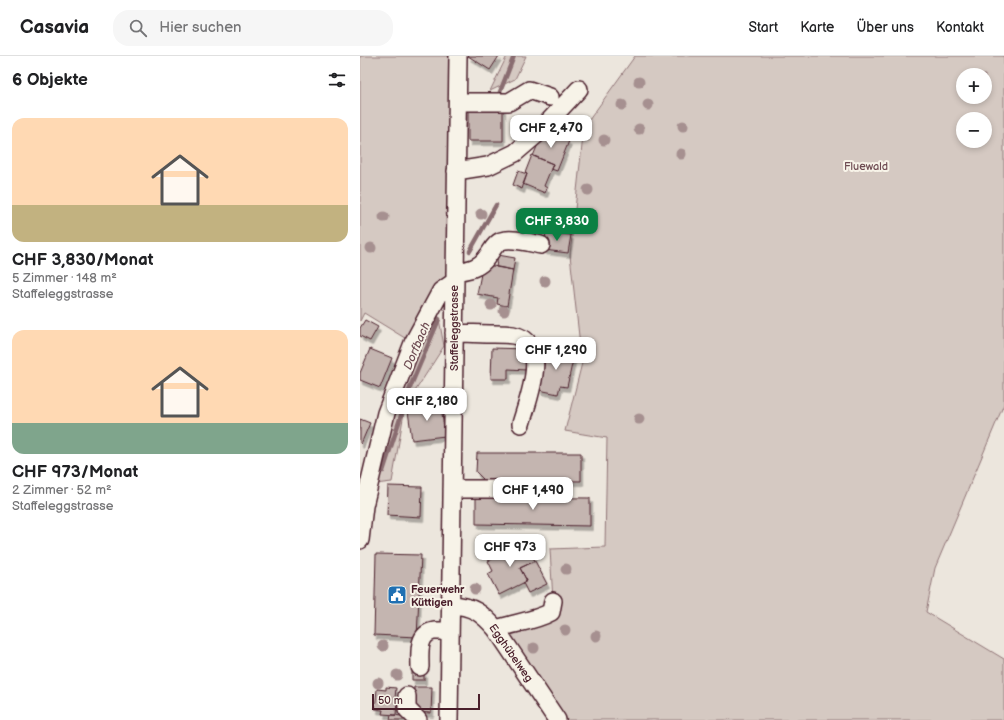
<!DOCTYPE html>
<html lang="de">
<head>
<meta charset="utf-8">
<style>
  :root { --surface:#fff; --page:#f6f6f6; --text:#202124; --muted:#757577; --line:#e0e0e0; --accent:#0b8043 }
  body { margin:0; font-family:"Balsamiq Sans",sans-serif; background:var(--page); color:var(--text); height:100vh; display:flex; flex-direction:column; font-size:15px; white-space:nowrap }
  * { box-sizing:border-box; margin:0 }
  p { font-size:13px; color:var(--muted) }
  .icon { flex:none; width:22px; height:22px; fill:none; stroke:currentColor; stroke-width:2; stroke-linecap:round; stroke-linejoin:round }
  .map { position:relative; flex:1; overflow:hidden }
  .details { display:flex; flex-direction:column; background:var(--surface); width:360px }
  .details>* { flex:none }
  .controls { position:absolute; left:596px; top:12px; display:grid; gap:8px }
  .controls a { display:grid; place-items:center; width:36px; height:36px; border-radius:50%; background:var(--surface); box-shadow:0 2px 6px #0003; font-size:20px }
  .scale { position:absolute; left:12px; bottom:10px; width:108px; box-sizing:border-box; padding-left:4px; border:2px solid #4a1f2b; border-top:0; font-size:11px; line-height:14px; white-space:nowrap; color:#4a1f2b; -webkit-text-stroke:3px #f7f3e8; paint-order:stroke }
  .price { position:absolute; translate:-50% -34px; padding:0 9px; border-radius:8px; background:#fff; color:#222; font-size:13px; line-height:26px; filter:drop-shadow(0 1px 2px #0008) }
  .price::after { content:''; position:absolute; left:50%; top:24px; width:12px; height:9px; margin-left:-6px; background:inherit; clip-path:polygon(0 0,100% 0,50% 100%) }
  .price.selected { background:var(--accent); color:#fff }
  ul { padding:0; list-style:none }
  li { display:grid; align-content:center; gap:8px; height:212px; padding:0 12px }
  li span { display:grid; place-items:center; height:124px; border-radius:12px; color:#555 }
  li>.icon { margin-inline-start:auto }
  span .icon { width:72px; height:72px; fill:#fffc; stroke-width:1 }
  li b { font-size:17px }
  h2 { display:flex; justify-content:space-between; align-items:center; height:48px; padding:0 12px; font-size:17px }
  header { display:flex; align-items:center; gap:24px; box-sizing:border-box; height:56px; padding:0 20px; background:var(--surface); border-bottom:1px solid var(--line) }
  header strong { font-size:19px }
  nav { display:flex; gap:22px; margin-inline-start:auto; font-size:14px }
  .search { width:280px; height:36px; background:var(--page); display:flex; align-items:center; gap:10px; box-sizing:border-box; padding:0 14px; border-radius:16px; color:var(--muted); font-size:15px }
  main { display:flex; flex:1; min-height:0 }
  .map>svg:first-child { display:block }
  .green { fill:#d5c9c2; stroke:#907476; fill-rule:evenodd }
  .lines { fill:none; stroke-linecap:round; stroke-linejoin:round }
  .stream { stroke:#896c6f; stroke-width:4.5 }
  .building { fill:#c4b5b0; stroke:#4a1f2b; filter:url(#shadow) }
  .minor-casing { stroke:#4a1f2b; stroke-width:20 }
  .minor { stroke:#f7f3e8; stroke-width:17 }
  .tree { fill:#a69090 }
  .labels { text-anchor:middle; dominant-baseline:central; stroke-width:4; stroke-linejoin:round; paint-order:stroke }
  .park-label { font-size:11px; fill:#6d4a51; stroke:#f7f3e8 }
  .street-label { font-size:11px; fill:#4a1f2b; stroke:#f7f3e8 }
  .poi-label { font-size:11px; font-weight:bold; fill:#4a1f2b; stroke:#f7f3e8; text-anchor:start }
  .water-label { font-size:12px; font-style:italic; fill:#6f4c53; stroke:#f7f3e8 }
</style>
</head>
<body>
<header>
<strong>Casavia</strong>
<div class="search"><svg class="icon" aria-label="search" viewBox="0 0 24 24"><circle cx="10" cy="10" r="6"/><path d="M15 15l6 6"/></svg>Hier suchen</div>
<nav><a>Start</a><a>Karte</a><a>Über uns</a><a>Kontakt</a></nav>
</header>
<main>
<section class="details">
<h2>6 Objekte<svg class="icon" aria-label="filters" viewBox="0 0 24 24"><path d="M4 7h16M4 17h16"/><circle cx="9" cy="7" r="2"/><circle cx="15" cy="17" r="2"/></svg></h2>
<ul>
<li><span style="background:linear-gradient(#ffd9b3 70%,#c2b280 0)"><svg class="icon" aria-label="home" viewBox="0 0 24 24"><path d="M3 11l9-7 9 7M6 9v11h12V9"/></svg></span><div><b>CHF 3,830/Monat</b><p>5 Zimmer · 148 m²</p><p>Staffeleggstrasse</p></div></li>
<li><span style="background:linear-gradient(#ffd9b3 75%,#7fa58c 0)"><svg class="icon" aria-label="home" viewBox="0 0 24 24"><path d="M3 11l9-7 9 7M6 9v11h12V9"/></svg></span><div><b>CHF 973/Monat</b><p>2 Zimmer · 52 m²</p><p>Staffeleggstrasse</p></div></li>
</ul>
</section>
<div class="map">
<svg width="644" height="664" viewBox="0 0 644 664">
  <defs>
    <filter id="shadow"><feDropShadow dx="2.5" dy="4.5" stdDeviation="0" flood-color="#0004"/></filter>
  </defs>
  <rect width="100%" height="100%" fill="#ece6dd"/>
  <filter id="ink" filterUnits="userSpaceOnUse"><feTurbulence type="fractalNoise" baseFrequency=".025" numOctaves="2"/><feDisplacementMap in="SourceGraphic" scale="8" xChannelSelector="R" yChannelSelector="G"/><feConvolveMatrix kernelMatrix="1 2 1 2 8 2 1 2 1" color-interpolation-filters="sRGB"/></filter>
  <g filter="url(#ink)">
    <!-- green -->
    <path class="green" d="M 0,0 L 96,0 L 89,208 L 81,235 L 53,287 L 4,257 L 0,265 Z
      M 147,0 L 166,0 L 155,23 L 130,35 Z
      M 275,0 L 644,0 L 644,348 L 575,512 L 566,556 L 644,603 L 644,664 L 197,664 L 136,573 L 184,560 L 193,545 L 190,493 L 245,491 L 247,382 L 205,375 L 222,307 L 210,199 L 224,71 ZM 603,19 L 625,19 L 625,41 L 603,41 ZM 603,63 L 625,63 L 625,85 L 603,85 Z
      M 77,252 L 84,290 L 45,351 L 32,426 L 15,428 L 23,395 L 48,314 Z"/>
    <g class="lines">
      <!-- stream -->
      <path class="stream" d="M 138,41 L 154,0
        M 110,195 L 136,149
        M 23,415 L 51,329 L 79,263"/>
    </g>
    <!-- building -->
    <path class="building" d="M 108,0 L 139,0 L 130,14 Z
      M 108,47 L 143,48 L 143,85 L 108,85 Z
      M 184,74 L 209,85 L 197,115 L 191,113 L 193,108 L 173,100 Z
      M 172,99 L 193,108 L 184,130 L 187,132 L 185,137 L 163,128 L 167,118 L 165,117 Z
      M 158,115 L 167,118 L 162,133 L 153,129 Z
      M 186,174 L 201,176 L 201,178 L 211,179 L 208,197 L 184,194 Z
      M 138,199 L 155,202 L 153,214 L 136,211 Z
      M 123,208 L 153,214 L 147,250 L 137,248 L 138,242 L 117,238 Z
      M 5,264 L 18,271 L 10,285 L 0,280 L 0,272 Z
      M 132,292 L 166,293 L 166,314 L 148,313 L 148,323 L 131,323 Z
      M 10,293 L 32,302 L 20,332 L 0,324 L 0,317 Z
      M 187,293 L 214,299 L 207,331 L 200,330 L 198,338 L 179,334 Z
      M 75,346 L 76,351 L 81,350 L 85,380 L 52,384 L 48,355 L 60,353 L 59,348 Z
      M 0,363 L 10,367 L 1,388 L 0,387 Z
      M 117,397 L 221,397 L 221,425 L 124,424 L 116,416 Z
      M 28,430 L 62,431 L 61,461 L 27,459 Z
      M 116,441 L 230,442 L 230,470 L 116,468 Z
      M 165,486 L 175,505 L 160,512 L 167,525 L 139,539 L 128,518 L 133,515 L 128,505 Z
      M 16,498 L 61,499 L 57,581 L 14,579 Z
      M 175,505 L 187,528 L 168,537 L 163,527 L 167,525 L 160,512 Z
      M 52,616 L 64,616 L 64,624 L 52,624 Z
      M 26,631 L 36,632 L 35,642 L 37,643 L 36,659 L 22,658 L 23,654 L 15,653 L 17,633 L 26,634 Z
      M 54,631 L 72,631 L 71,657 L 53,656 Z
      M 31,659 L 53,661 L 53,664 L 30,664 Z"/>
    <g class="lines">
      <!-- minor casing -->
      <g class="minor-casing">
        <path id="minor" d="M 98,46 L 149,46 L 169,34 L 190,41
          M 96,115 L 128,110 L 155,97 L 176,79 L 219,33
          M 95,216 C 107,214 119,213 127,201 C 132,195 134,188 141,185 C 151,181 171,187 181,189
          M 94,277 C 107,277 121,278 134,278 C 140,278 147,278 153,279 C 192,286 168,343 161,368
          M 92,433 L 139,433
          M 0,484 L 4,450 L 26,357 L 53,287 L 81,235 L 94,226
          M 91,549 C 113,550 122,557 136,573 L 197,664
          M 136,573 C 154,567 175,565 191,556 L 193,545
          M 60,611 C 60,598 57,578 74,575 C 79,575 85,575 90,575
          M 47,640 L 47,653 L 58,664
          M 89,664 L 98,0"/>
      </g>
      <!-- minor -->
      <use href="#minor" class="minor"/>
    </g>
    <!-- trees -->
    <g class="tree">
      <circle cx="279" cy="26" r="5.5"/>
      <circle cx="262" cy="49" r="5.5"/>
      <circle cx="288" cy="49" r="5.5"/>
      <circle cx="323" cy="70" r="5.5"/>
      <circle cx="279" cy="73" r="5.5"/>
      <circle cx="244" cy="84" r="5.5"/>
      <circle cx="321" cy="98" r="5.5"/>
      <circle cx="228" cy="134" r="5.5"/>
      <circle cx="121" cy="158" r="5.5"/>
      <circle cx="24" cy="161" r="5.5"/>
      <circle cx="11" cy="192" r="5.5"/>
      <circle cx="185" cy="225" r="5.5"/>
      <circle cx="131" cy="249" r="5.5"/>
      <circle cx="144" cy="255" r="5.5"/>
      <circle cx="279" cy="363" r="5.5"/>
      <circle cx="206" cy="513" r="5.5"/>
      <circle cx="115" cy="533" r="5.5"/>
      <circle cx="205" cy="574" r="5.5"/>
      <circle cx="236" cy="580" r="5.5"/>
      <circle cx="23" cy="590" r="5.5"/>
      <circle cx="174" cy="592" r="5.5"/>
      <circle cx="37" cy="619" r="5.5"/>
      <circle cx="18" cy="627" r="5.5"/>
    </g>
  </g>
  <!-- icons -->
  <defs>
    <g id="civic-square" transform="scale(1)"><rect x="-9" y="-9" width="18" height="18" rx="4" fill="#1f6fb2" stroke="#f7f3e8"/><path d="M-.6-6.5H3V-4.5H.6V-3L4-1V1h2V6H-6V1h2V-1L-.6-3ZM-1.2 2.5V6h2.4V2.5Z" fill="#fff"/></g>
  </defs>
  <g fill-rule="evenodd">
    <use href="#civic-square" x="37" y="539"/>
  </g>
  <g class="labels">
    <!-- park labels -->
    <g class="park-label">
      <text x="506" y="110">Fluewald</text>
    </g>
    <!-- street labels -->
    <g class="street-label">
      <text transform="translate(94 272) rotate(-90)">Staffeleggstrasse</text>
      <text transform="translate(151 597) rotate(55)">Egghübelweg</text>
    </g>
    <!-- poi labels -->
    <g class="poi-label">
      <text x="51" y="533">Feuerwehr<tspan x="51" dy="13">Küttigen</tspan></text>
    </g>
    <!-- water labels -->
    <g class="water-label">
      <text transform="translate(57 290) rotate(-67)">Dorfbach</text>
    </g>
  </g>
</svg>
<div class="controls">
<a>+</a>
<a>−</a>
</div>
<div class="scale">50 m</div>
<b class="price" style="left:191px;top:93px">CHF 2,470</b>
<b class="price selected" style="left:197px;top:186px">CHF 3,830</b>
<b class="price" style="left:196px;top:315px">CHF 1,290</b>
<b class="price" style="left:67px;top:366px">CHF 2,180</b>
<b class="price" style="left:173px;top:455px">CHF 1,490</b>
<b class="price" style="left:150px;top:512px">CHF 973</b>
</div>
</main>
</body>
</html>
